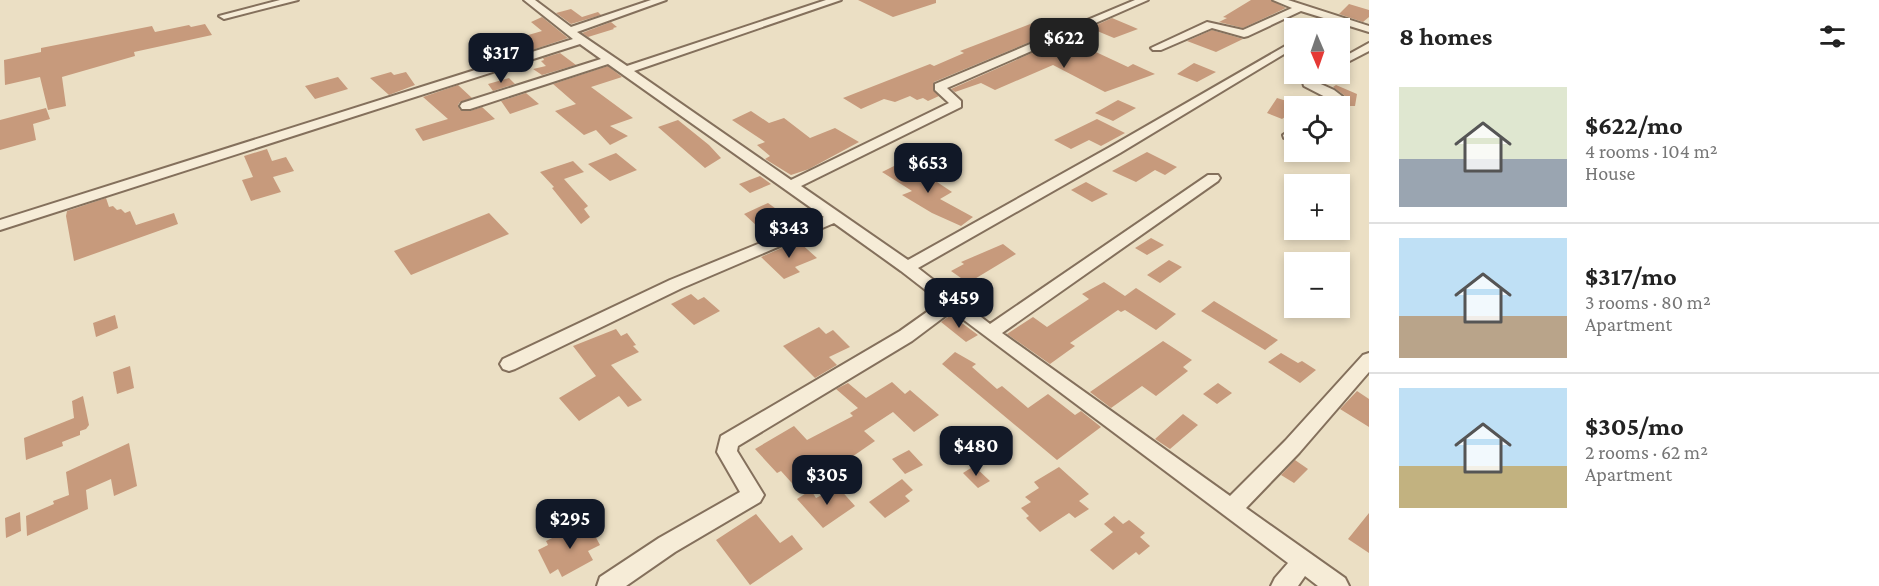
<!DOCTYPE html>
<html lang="en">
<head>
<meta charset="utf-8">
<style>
  :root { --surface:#fff; --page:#f2f2f2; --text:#222; --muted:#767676; --line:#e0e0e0; --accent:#111827 }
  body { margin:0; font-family:"Crimson Pro",serif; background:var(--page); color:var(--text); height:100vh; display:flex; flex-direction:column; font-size:22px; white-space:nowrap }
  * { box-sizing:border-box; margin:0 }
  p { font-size:20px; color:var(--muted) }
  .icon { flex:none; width:33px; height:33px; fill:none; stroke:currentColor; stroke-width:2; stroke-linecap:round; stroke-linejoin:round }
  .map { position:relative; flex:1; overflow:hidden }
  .details { display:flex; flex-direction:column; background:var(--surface); width:510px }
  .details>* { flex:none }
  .needle { width:39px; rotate:178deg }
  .buttons { position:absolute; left:1284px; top:18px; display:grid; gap:12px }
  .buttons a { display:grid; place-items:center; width:66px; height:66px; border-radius:0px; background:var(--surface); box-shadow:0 3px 9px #0003; font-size:30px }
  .price { position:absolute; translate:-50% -51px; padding:0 14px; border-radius:12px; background:var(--accent); color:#fff; font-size:20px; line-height:39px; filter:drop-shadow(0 2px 3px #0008) }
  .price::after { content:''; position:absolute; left:50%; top:36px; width:18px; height:14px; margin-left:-9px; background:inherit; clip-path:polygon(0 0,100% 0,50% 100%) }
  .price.active { background:#222; color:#fff }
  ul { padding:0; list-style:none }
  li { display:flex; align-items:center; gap:18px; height:150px; padding:0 30px }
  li+li { border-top:2px solid var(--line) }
  li span { display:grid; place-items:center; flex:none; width:168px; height:120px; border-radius:0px; color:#555 }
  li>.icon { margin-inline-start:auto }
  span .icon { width:72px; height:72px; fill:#fffc; stroke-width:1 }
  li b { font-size:26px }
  h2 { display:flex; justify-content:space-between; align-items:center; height:72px; padding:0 30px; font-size:26px }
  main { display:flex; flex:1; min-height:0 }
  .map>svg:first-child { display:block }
  .building { fill:#c79a7c }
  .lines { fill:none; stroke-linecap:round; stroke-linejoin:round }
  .street-casing { stroke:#84705c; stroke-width:4 }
  .street { fill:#f6ecd7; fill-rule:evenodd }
</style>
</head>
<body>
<main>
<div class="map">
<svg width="1369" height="586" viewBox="0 0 1369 586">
  <rect width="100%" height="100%" fill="#ebdfc4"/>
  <!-- building -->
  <path class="building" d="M 858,0 L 936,0 L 936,3 L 893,17 Z
    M 1251,0 L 1271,0 L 1286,8 L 1243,28 L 1219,22 L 1227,18 L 1223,17 Z
    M 1349,4 L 1369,10 L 1369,17 L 1363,22 L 1339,14 Z
    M 571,9 L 582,17 L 598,12 L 601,15 L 571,24 L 556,13 Z
    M 542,17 L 568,38 L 532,50 L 518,38 L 542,31 L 531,22 Z
    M 1112,18 L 1131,26 L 1138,29 L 1114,38 L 1090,28 Z
    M 1038,21 L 1055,29 L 1031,36 L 1037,39 L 934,82 L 933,90 L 939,96 L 928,101 L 923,98 L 917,100 L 910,96 L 895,102 L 884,99 L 861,109 L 843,98 L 930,64 L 934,66 L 964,53 L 960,51 Z
    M 611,22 L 617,27 L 613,28 L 614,29 L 588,37 L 582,33 Z
    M 205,24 L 212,35 L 134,52 L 135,56 L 62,77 L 66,106 L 48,110 L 40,77 L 5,85 L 4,60 L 41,52 L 41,48 L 152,26 L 155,32 L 189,25 L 191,27 Z
    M 1212,30 L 1243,39 L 1216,52 L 1187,41 Z
    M 1050,45 L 1068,53 L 1083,46 L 1128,67 L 1133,64 L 1155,74 L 1105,92 L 1053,65 L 995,90 L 981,83 L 955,92 L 951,89 Z
    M 560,53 L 576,65 L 542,75 L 533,69 L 546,66 L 541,61 L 544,60 L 543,58 Z
    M 1194,63 L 1216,72 L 1197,82 L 1177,74 Z
    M 608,66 L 622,77 L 591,87 L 633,118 L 610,126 L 628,136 L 610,145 L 596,130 L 584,135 L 555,111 L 576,104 L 553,84 Z
    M 391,72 L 394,75 L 406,72 L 415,85 L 389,95 L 370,78 Z
    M 338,77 L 348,89 L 315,99 L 305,86 Z
    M 509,78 L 515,84 L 493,91 L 488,84 Z
    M 458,85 L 472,98 L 460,102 L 458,105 L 460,110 L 470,111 L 482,107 L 495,119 L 423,141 L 415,129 L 448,119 L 423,97 Z
    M 1336,85 L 1357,94 L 1355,106 L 1349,106 L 1348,98 L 1333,87 Z
    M 526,93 L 539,104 L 510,114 L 501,101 Z
    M 1318,96 L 1331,103 L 1329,106 L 1294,106 L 1294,111 L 1282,119 L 1267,113 L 1277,98 L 1303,106 Z
    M 1118,100 L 1136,108 L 1113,121 L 1095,113 Z
    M 46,108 L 50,119 L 33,124 L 36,140 L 0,150 L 0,120 Z
    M 751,111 L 769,123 L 784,118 L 810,138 L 835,128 L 859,142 L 809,169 L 791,175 L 765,159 L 770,156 L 757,145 L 765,142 L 732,120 Z
    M 1097,119 L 1125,133 L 1101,146 L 1089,140 L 1071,149 L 1054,140 Z
    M 678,120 L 709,145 L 721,158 L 705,168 L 658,127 Z
    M 267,149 L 272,161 L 286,157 L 294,171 L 273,177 L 281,192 L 251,201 L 242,180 L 253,177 L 244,156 Z
    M 1147,152 L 1177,167 L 1165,175 L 1155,170 L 1136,182 L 1112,171 Z
    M 616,153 L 637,170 L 610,181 L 588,164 Z
    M 573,161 L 584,172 L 564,179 L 588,206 L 584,209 L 590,217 L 581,224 L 552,188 L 554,187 L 540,172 Z
    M 896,165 L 908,172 L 916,168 L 952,192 L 940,199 L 973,217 L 961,226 L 932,213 L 902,195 L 912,191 L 882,172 Z
    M 760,176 L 771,184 L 750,193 L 739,184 Z
    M 1086,182 L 1108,194 L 1092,202 L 1071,190 Z
    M 106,198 L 109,207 L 113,206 L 117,210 L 121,209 L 125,213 L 130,211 L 136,225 L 174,213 L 178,224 L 74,261 L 66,216 L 67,211 Z
    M 768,203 L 779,211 L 796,226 L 769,237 L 744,214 Z
    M 489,213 L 509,234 L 411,275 L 394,251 Z
    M 1151,238 L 1164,245 L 1147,255 L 1135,248 Z
    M 798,241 L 817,258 L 795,267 L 800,272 L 784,279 L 761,257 Z
    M 1003,244 L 1016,254 L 968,283 L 951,271 L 964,264 L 961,262 Z
    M 1169,260 L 1182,267 L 1160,283 L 1147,275 Z
    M 1104,282 L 1125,296 L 1136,288 L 1176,314 L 1156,330 L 1125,310 L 1121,312 L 1118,310 L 1070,343 L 1075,346 L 1050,364 L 1007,334 L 1033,317 L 1047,327 L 1089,299 L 1082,294 Z
    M 691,294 L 698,300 L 704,297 L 720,311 L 694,325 L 671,304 Z
    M 1214,301 L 1278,340 L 1265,350 L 1201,311 Z
    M 115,315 L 118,328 L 96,337 L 93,323 Z
    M 951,315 L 978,335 L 966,342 L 941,322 Z
    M 819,327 L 826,334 L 833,330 L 850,347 L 829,357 L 837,365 L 815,378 L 783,346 Z
    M 616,329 L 621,336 L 627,333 L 636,345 L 633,346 L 639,352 L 611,365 L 642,400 L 628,407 L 619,396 L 579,421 L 559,398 L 596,376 L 573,346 Z
    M 1163,341 L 1192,360 L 1183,367 L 1188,371 L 1156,396 L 1142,386 L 1111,408 L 1090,392 Z
    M 955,352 L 976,364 L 972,367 L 997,389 L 1002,386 L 1028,408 L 1048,394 L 1075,415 L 1081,411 L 1101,427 L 1057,460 L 942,364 Z
    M 1281,353 L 1298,363 L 1302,361 L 1316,370 L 1300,383 L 1268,362 Z
    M 130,366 L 134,388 L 117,394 L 113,372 Z
    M 892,382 L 905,394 L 910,390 L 939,415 L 914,432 L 893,412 L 864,431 L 875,441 L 846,461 L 841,455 L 821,470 L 826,475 L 800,492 L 781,471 L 777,473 L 755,449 L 794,426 L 807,440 L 853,416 L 850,413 L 858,408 L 836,389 L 848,383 L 866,398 Z
    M 1218,383 L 1232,393 L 1217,404 L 1203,394 Z
    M 1357,391 L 1369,399 L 1369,427 L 1340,409 Z
    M 83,396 L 89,425 L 86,429 L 80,431 L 80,435 L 62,442 L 63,446 L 26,460 L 24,438 L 74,418 L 72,401 Z
    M 1183,414 L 1198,425 L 1170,449 L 1155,439 Z
    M 129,443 L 137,486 L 114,496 L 111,479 L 86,490 L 88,509 L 27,536 L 26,516 L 54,504 L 53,501 L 69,495 L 66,472 Z
    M 909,450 L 923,465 L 905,474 L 892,459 Z
    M 1295,460 L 1308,469 L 1294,483 L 1281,475 Z
    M 974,466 L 990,481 L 978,488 L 963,473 Z
    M 1059,467 L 1089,494 L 1079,501 L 1089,509 L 1075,518 L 1069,513 L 1040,532 L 1026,518 L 1029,516 L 1021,508 L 1031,502 L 1025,497 L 1039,488 L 1034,482 Z
    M 902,479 L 913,490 L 905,496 L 910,501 L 885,518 L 869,502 Z
    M 838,487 L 855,506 L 823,528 L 797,499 L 811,490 L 816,498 Z
    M 20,512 L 21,531 L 6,538 L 5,518 Z
    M 1369,513 L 1369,553 L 1348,539 Z
    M 756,514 L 780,543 L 792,535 L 803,549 L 750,585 L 716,540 Z
    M 1114,516 L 1123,524 L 1129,520 L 1145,533 L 1140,537 L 1150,546 L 1139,555 L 1136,552 L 1113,570 L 1090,550 L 1113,532 L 1104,524 Z
    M 587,521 L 600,545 L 588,551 L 593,560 L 562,577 L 558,569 L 550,574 L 538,550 L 548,545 L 546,541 Z"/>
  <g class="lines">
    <!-- street casing -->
    <g class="street-casing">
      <path id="street" d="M 280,0 L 298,0 L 224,19 L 219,16 Z
        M 524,0 L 535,0 L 571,27 L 651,0 L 666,0 L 577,32 L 627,66 L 826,0 L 841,0 L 634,71 L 791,180 L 949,103 L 935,90 L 935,84 L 1135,0 L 1148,0 L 947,88 L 961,101 L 961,107 L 801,186 L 908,260 L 1110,147 L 1294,41 L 1294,48 L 1120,153 L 918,268 L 990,324 L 1208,175 L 1218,175 L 1220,178 L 1218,181 L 1002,333 L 1230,496 L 1285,441 L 1363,355 L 1369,353 L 1369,372 L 1299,453 L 1246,508 L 1345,578 L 1349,586 L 1318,586 L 1305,576 L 1298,586 L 1271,586 L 1275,578 L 1288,563 L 952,311 L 912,341 L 738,446 L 737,451 L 764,495 L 760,502 L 675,552 L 626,586 L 597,586 L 600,577 L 659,538 L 740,492 L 717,452 L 721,436 L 900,331 L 941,302 L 901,271 L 834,223 L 682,288 L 515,369 L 509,371 L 503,369 L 500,364 L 503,359 L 670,280 L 824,217 L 608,64 L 470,109 L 462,109 L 460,106 L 462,103 L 601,59 L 580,44 L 0,230 L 0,220 L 573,39 Z
        M 1273,0 L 1288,0 L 1369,26 L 1369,32 L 1301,11 L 1248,36 L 1244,37 L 1212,28 L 1161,50 L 1153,50 L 1151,48 L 1207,22 L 1243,30 L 1292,8 Z
        M 1369,43 L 1369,51 L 1340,66 L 1340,59 Z
        M 1308,74 L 1320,74 L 1314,81 L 1334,90 L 1347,100 L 1347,106 L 1340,109 L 1340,106 L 1331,106 L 1335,102 L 1304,86 L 1302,79 Z
        M 1294,128 L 1294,137 L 1284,138 L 1283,135 Z"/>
    </g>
    <!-- street -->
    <use href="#street" class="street"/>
  </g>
</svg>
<div class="buttons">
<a><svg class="needle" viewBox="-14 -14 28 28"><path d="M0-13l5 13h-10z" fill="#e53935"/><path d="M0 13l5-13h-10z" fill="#767676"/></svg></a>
<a><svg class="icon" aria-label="locate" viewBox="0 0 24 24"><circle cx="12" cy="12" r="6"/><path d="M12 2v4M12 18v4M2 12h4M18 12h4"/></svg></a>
<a>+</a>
<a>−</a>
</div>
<b class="price active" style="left:1064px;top:69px">$622</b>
<b class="price" style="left:501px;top:84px">$317</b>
<b class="price" style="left:928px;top:194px">$653</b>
<b class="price" style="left:789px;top:259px">$343</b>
<b class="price" style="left:959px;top:329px">$459</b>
<b class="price" style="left:976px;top:477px">$480</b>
<b class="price" style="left:827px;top:506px">$305</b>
<b class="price" style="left:570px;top:550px">$295</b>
</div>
<section class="details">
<h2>8 homes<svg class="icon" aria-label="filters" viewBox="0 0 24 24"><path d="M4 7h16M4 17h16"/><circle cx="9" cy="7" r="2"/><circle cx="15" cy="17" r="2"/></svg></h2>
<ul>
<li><span style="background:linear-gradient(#dfe7d0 60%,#9aa5b1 0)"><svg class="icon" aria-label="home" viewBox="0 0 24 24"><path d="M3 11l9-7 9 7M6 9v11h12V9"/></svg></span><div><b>$622/mo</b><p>4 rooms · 104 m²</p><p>House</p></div></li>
<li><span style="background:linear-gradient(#bfe0f5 65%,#b9a48a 0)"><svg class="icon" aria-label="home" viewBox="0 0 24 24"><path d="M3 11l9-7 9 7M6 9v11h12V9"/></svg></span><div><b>$317/mo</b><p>3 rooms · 80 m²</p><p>Apartment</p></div></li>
<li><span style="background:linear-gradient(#bfe0f5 65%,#c2b280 0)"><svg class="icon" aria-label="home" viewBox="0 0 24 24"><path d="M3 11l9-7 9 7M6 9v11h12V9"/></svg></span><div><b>$305/mo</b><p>2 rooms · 62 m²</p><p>Apartment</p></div></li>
</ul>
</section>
</main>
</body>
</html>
